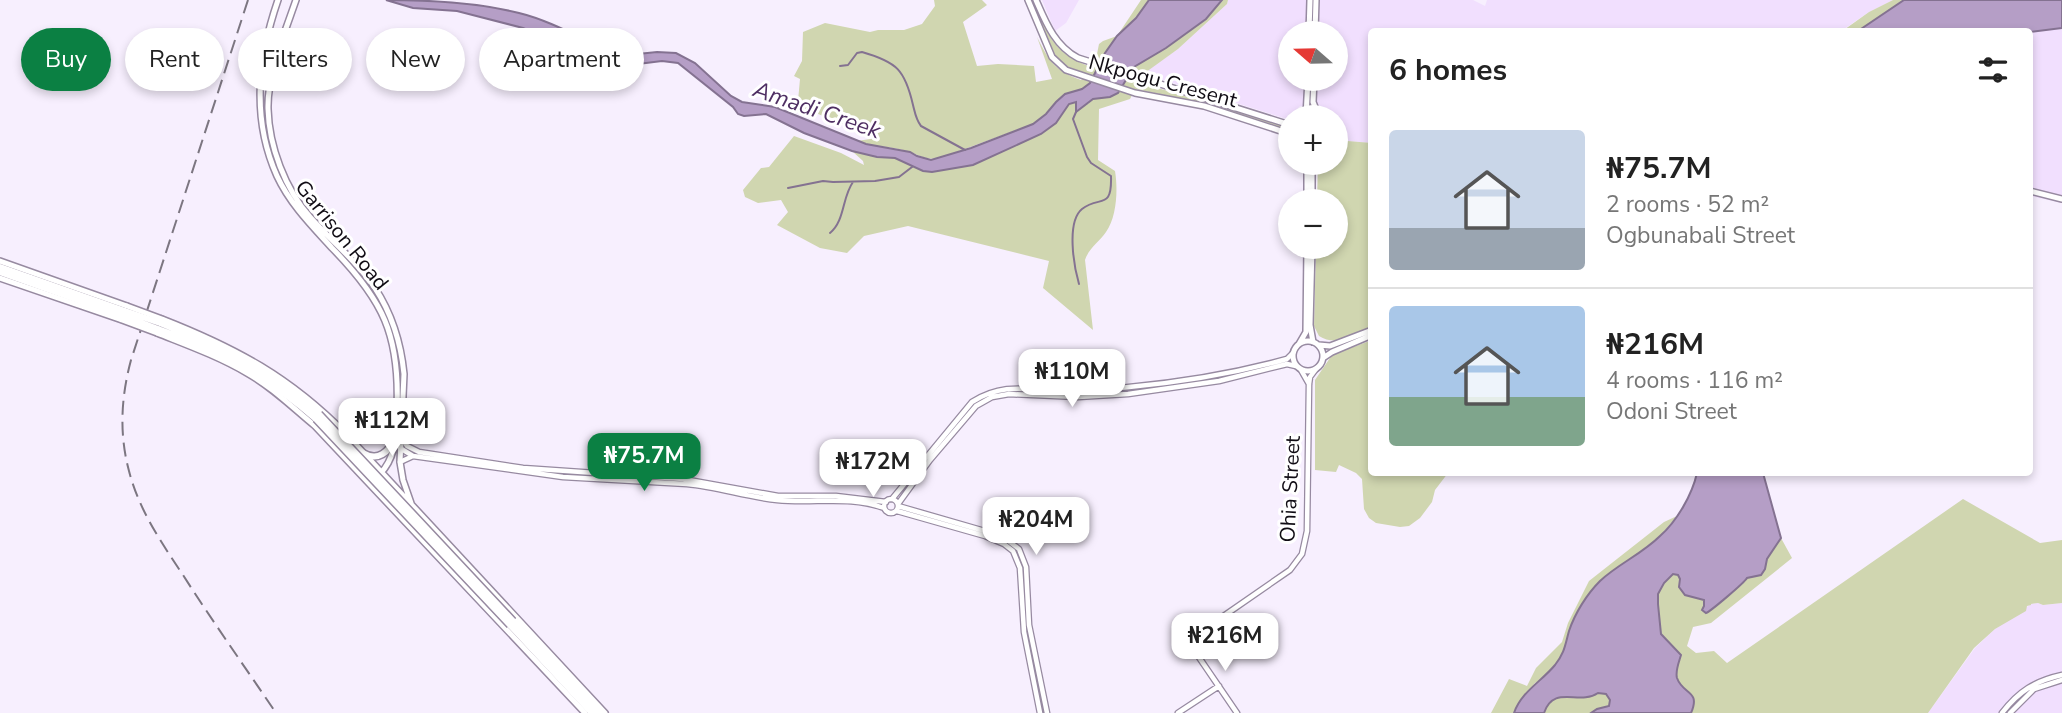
<!DOCTYPE html>
<html lang="en">
<head>
<meta charset="utf-8">
<style>
  :root { --surface:#fff; --page:#f2f2f2; --text:#222; --muted:#767676; --line:#e0e0e0; --accent:#0b8043 }
  body { margin:0; font-family:"Nunito Sans",sans-serif; background:var(--page); color:var(--text); height:100vh; display:flex; flex-direction:column; font-size:26px; white-space:nowrap }
  * { box-sizing:border-box; margin:0 }
  p { font-size:23px; color:var(--muted) }
  .icon { flex:none; width:38px; height:38px; fill:none; stroke:currentColor; stroke-width:2; stroke-linecap:round; stroke-linejoin:round }
  .map { position:relative; flex:1; overflow:hidden }
  .side { position:absolute; left:1368px; top:28px; width:665px; height:448px; display:flex; flex-direction:column; background:var(--surface); border-radius:7px; box-shadow:0 4px 10px #0003 }
  .side>* { flex:none }
  .banner { position:absolute; left:21px; top:28px; width:665px; height:63px; display:flex; gap:14px }
  .needle { width:46px; rotate:290deg }
  .tools { position:absolute; left:1278px; top:21px; display:grid; gap:14px }
  .tools a { display:grid; place-items:center; width:70px; height:70px; border-radius:50%; background:var(--surface); box-shadow:0 4px 10px #0003; font-size:35px }
  .price { position:absolute; translate:-50% -60px; padding:0 16px; border-radius:14px; background:#fff; color:#222; font-size:23px; line-height:46px; filter:drop-shadow(0 2px 4px #0008) }
  .price::after { content:''; position:absolute; left:50%; top:42px; width:21px; height:16px; margin-left:-10px; background:inherit; clip-path:polygon(0 0,100% 0,50% 100%) }
  .price.current { background:var(--accent); color:#fff }
  ul { padding:0; list-style:none }
  li { display:flex; align-items:center; gap:21px; height:175px; padding:0 21px }
  li+li { border-top:2px solid var(--line) }
  li span { display:grid; place-items:center; flex:none; width:196px; height:140px; border-radius:7px; color:#555 }
  li>.icon { margin-inline-start:auto }
  span .icon { width:84px; height:84px; fill:#fffc; stroke-width:1 }
  li b { font-size:30px }
  h2 { display:flex; justify-content:space-between; align-items:center; height:84px; padding:0 21px; font-size:30px }
  .tag { padding:0 24px; border-radius:32px; background:var(--surface); box-shadow:0 4px 10px #0003; font-size:24px; line-height:63px }
  .tag.current { background:var(--accent); color:#fff }
  .map>svg:first-child { display:block }
  .built { fill:#f1dffe; fill-rule:evenodd }
  .green { fill:#d0d6b0 }
  .water { fill:#b59ec6; stroke:#847291; stroke-width:2 }
  .lines { fill:none; stroke-linecap:round; stroke-linejoin:round }
  .stream { stroke:#847291; stroke-width:2 }
  .minor-casing { stroke:#978aa1; stroke-width:7 }
  .major-casing { stroke:#978aa1; stroke-width:8 }
  .highway-casing { stroke:#978aa1; stroke-width:9 }
  .minor { stroke:#fff; stroke-width:4.5 }
  .major { stroke:#fff; stroke-width:5 }
  .highway { stroke:#fff; stroke-width:6 }
  .rail { stroke:#7c7681; stroke-width:2; stroke-dasharray:14 7; stroke-linecap:butt }
  .major-bridge-casing { stroke:#978aa1; stroke-width:8; stroke-linecap:butt }
  .highway-bridge-casing { stroke:#978aa1; stroke-width:9; stroke-linecap:butt }
  .major-bridge { stroke:#fff; stroke-width:5 }
  .highway-bridge { stroke:#fff; stroke-width:6 }
  .labels { text-anchor:middle; dominant-baseline:central; stroke-width:6; stroke-linejoin:round; paint-order:stroke }
  .street-label { font-size:21px; fill:#100c14; stroke:#fff }
  .water-label { font-size:23px; font-style:italic; fill:#4f2f63; stroke:#fff }
</style>
</head>
<body>
<div class="map">
<svg width="2062" height="713" viewBox="0 0 2062 713">
  <rect width="100%" height="100%" fill="#f7effe"/>
  <!-- built -->
  <path class="built" d="M 1042,0 L 1079,0 L 1066,23 L 1055,31 Z
    M 1228,0 L 1473,0 L 1485,6 L 1487,0 L 1893,0 L 1869,12 L 1841,31 L 1372,32 L 1372,143 L 1335,140 L 1335,117 L 1331,117 L 1321,108 L 1300,106 L 1287,119 L 1154,77 L 1146,71 L 1178,49 L 1227,4 ZM 1290,33 L 1335,33 L 1335,79 L 1290,79 Z
    M 2062,28 L 2062,203 L 2030,196 L 2030,32 Z
    M 2038,603 L 2043,605 L 2062,603 L 2062,713 L 1928,713 L 1975,648 L 1995,629 L 2031,604 Z"/>
  <!-- green -->
  <path class="green" d="M 934,0 L 982,0 L 987,5 L 963,22 L 977,66 L 998,64 L 1034,66 L 1036,82 L 1052,79 L 1037,37 C 1049,61 1055,71 1081,80 L 1087,74 L 1070,69 L 1056,57 L 1036,12 L 1038,12 C 1050,41 1059,55 1091,67 L 1096,59 L 1099,44 L 1103,41 L 1117,36 L 1141,0 L 1152,0 L 1117,36 L 1105,53 L 1090,83 L 1082,89 L 1065,94 L 1056,102 L 1046,114 L 1033,124 L 940,158 C 926,161 920,155 907,151 C 891,146 873,147 857,141 L 877,138 L 801,107 L 798,101 L 800,79 L 794,76 L 802,61 L 803,32 L 825,23 L 870,32 L 878,30 L 904,30 L 922,24 L 935,6 Z
    M 1222,0 L 1228,0 L 1227,4 L 1178,49 L 1142,75 L 1138,82 L 1290,128 L 1290,131 L 1208,104 L 1135,89 L 1130,99 L 1099,109 L 1098,160 L 1115,171 C 1118,189 1117,217 1106,232 C 1099,242 1089,248 1085,260 L 1093,330 L 1043,288 L 1049,261 L 908,226 L 864,236 L 847,253 L 820,248 L 777,225 L 788,212 L 781,200 L 758,203 L 745,197 L 743,190 L 761,168 L 769,167 L 794,136 L 841,153 L 864,165 L 863,161 L 852,151 C 866,154 880,155 893,158 C 907,161 917,171 932,172 L 1056,123 L 1069,104 L 1076,101 L 1088,104 L 1093,98 L 1110,97 L 1118,93 L 1134,67 L 1166,48 L 1206,19 Z
    M 1893,0 L 1904,0 L 1858,31 L 1841,32 L 1869,12 Z
    M 1335,140 L 1372,143 L 1372,328 C 1355,335 1336,347 1319,336 L 1314,326 L 1316,247 L 1335,247 L 1335,201 L 1317,201 L 1318,163 L 1335,163 Z
    M 1372,340 L 1372,472 L 1448,473 L 1435,490 L 1432,502 L 1420,518 L 1409,526 L 1400,527 L 1376,523 L 1369,518 L 1364,509 L 1362,479 L 1356,473 L 1339,465 L 1336,472 L 1315,470 L 1315,380 L 1332,355 Z
    M 1763,473 L 1781,538 L 1792,558 L 1711,623 L 1693,627 L 1687,646 L 1696,653 L 1714,651 L 1727,663 L 1963,499 L 2040,543 L 2062,540 L 2062,603 L 2043,605 L 2038,603 L 2031,604 L 2031,605 L 2027,606 L 2026,611 L 1995,629 L 1974,648 L 1928,713 L 1654,713 L 1658,657 L 1658,594 L 1674,565 Z
    M 1677,516 L 1638,562 L 1557,671 L 1535,683 L 1525,696 L 1521,713 L 1491,713 L 1509,679 L 1527,686 L 1536,668 L 1562,642 L 1568,623 L 1589,581 L 1664,522 Z
    M 1636,671 L 1650,713 L 1539,713 L 1544,701 Z"/>
  <!-- water -->
  <path class="water" d="M 386,0 C 430,0 476,2 519,13 C 552,21 583,40 614,53 L 628,55 L 657,52 L 676,53 L 695,63 L 731,96 L 742,102 L 775,107 L 866,144 L 910,152 L 917,156 L 931,160 L 971,148 L 1033,124 L 1046,114 L 1056,102 L 1065,94 L 1082,89 L 1090,83 L 1105,53 L 1117,36 L 1136,18 L 1149,0 L 1222,0 L 1206,19 L 1166,48 L 1134,67 L 1118,93 L 1110,97 L 1093,99 L 1076,112 L 1076,102 L 1069,104 L 1056,123 L 1041,134 L 973,165 L 932,172 L 923,171 L 895,158 L 877,157 L 852,151 L 804,133 L 766,114 L 744,116 L 738,114 L 733,107 L 678,63 L 662,61 L 622,66 L 578,52 L 523,28 L 457,11 L 413,8 Z
    M 1904,0 L 2062,0 L 2062,28 L 2030,32 L 1858,31 Z
    M 1697,473 L 1763,473 L 1781,538 L 1767,559 L 1765,569 L 1761,575 L 1747,578 C 1744,583 1711,611 1706,613 L 1702,610 L 1704,606 L 1704,600 L 1685,595 L 1679,587 L 1680,579 L 1678,575 L 1673,574 L 1664,583 L 1658,594 L 1658,604 L 1661,634 L 1681,655 C 1679,662 1675,671 1677,678 C 1683,695 1701,690 1691,713 L 1591,713 L 1597,709 L 1609,706 L 1610,700 L 1606,694 L 1598,693 C 1579,706 1554,684 1544,713 L 1514,713 C 1521,692 1542,681 1555,665 C 1565,652 1565,645 1569,631 C 1575,613 1587,594 1600,581 C 1618,564 1642,554 1660,536 C 1677,521 1692,495 1697,473 Z"/>
  <g class="lines">
    <!-- stream -->
    <path class="stream" d="M 840,66 L 848,65 L 857,53 L 862,52 C 897,62 905,70 913,105 C 915,113 916,120 921,126 L 965,150
      M 1076,112 L 1073,119 L 1087,157 L 1091,163 L 1111,176 C 1112,211 1100,195 1082,209 C 1066,222 1074,267 1079,284
      M 788,188 L 823,181 L 833,182 L 875,181 L 899,177 L 912,167
      M 830,233 C 845,221 842,197 853,182"/>
    <!-- minor casing -->
    <g class="minor-casing">
      <path id="minor" d="M 1301,370 L 1309,384
        M 396,438 L 400,448 L 413,456
        M 402,439 L 407,446 L 419,452 L 523,468 L 683,479 L 778,496 L 836,496 L 886,502
        M 400,462 L 413,456 L 563,477 L 687,484 C 718,487 747,497 777,500 C 813,504 850,495 884,508
        M 892,499 L 972,402 C 1007,380 1032,392 1070,391 C 1090,391 1110,389 1129,387 C 1182,382 1236,373 1287,359 L 1293,353
        M884 506a7 7 0 1 1 14 0a7 7 0 1 1-14 0Z
        M 898,504 L 930,460 L 976,406 L 992,397 L 1009,394 L 1078,397 L 1128,394 L 1219,381 L 1287,364 L 1296,366
        M 898,506 L 1002,536 L 1019,549 L 1026,567 L 1029,625 L 1047,713
        M 897,511 L 985,536 L 1004,544 L 1013,551 L 1020,568 L 1024,632 L 1040,713
        M 1178,713 L 1219,686
        M 1237,713 L 1194,650 L 1191,641 L 1199,633 L 1290,570 L 1302,554 L 1307,531 L 1309,384 L 1310,377 L 1316,369
        M 2002,713 C 2019,691 2035,681 2062,675
        M 2010,713 L 2034,689 L 2062,680"/>
    </g>
    <!-- major casing -->
    <g class="major-casing">
      <path id="major" d="M 278,0 C 258,58 251,118 277,176 C 290,204 312,226 332,248 C 383,300 400,335 397,409 C 395,433 398,455 380,474
        M 296,0 C 285,32 267,75 268,109 C 269,146 285,189 310,217 C 331,241 357,261 375,288 C 392,314 401,344 404,374 L 400,462 L 403,480 L 411,503
        M 1028,0 L 1052,57 L 1066,70 L 1135,93 L 1204,106 L 1290,134
        M 1036,0 C 1046,23 1055,46 1078,58 L 1290,125
        M 1309,33 L 1310,0
        M 1315,33 L 1316,0
        M 1314,79 L 1313,102 L 1319,117
        M 1306,116 L 1308,79
        M 1307,163 L 1307,201
        M 2030,191 L 2062,199
        M 1312,201 L 1312,163
        M 1312,247 L 1310,325 L 1313,342
        M 0,261 L 127,306
        M 0,278 L 122,320
        M 162,319 C 236,348 290,377 346,434 L 605,713
        M 157,333 C 187,345 218,356 247,373 C 272,387 293,408 315,426 L 585,713
        M1293 356a15 15 0 1 1 30 0a15 15 0 1 1-30 0Z
        M 1299,344 L 1306,332 L 1307,247
        M 1319,345 L 1330,346 L 1372,330
        M 1323,358 L 1332,352 L 1372,335"/>
    </g>
    <!-- highway casing -->
    <g class="highway-casing">
      <path id="highway" d="M 0,267 L 125,311
        M 0,272 L 123,316
        M 160,323 C 218,346 272,372 319,414
        M 158,329 C 217,349 269,378 316,419
        M 363,453 C 378,462 389,452 395,438 L 401,437
        M 513,621 L 599,713
        M 510,625 L 592,713"/>
    </g>
    <!-- minor -->
    <use href="#minor" class="minor"/>
    <!-- major -->
    <use href="#major" class="major"/>
    <!-- highway -->
    <use href="#highway" class="highway"/>
    <!-- rail -->
    <path class="rail" d="M 248,0 L 131,360 C 121,397 119,434 129,471 C 139,510 161,542 183,575 C 213,622 245,667 276,713"/>
    <!-- major-bridge casing -->
    <g class="major-bridge-casing">
      <path id="major-bridge" d="M 127,306 L 162,319
        M 122,320 L 157,333"/>
    </g>
    <!-- highway-bridge casing -->
    <g class="highway-bridge-casing">
      <path id="highway-bridge" d="M 125,311 L 160,323
        M 123,316 L 158,329
        M 319,414 L 513,621
        M 316,419 L 510,625"/>
    </g>
    <!-- major-bridge -->
    <use href="#major-bridge" class="major-bridge"/>
    <!-- highway-bridge -->
    <use href="#highway-bridge" class="highway-bridge"/>
  </g>
  <g class="labels">
    <!-- street labels -->
    <g class="street-label">
      <text transform="translate(1163 81) rotate(15)">Nkpogu Cresent</text>
      <text transform="translate(342 235) rotate(51)">Garrison Road</text>
      <text transform="translate(1290 489) rotate(-87)">Ohia Street</text>
    </g>
    <!-- water labels -->
    <g class="water-label">
      <text transform="translate(817 110) rotate(19)">Amadi Creek</text>
    </g>
  </g>
</svg>
<div class="tools">
<a><svg class="needle" viewBox="-14 -14 28 28"><path d="M0-13l5 13h-10z" fill="#e53935"/><path d="M0 13l5-13h-10z" fill="#767676"/></svg></a>
<a>+</a>
<a>−</a>
</div>
<b class="price" style="left:1072px;top:409px">₦110M</b>
<b class="price" style="left:392px;top:458px">₦112M</b>
<b class="price current" style="left:644px;top:493px">₦75.7M</b>
<b class="price" style="left:873px;top:499px">₦172M</b>
<b class="price" style="left:1036px;top:557px">₦204M</b>
<b class="price" style="left:1225px;top:673px">₦216M</b>
<div class="banner">
<a class="tag current">Buy</a>
<a class="tag">Rent</a>
<a class="tag">Filters</a>
<a class="tag">New</a>
<a class="tag">Apartment</a>
</div>
<section class="side">
<h2>6 homes<svg class="icon" aria-label="filters" viewBox="0 0 24 24"><path d="M4 7h16M4 17h16"/><circle cx="9" cy="7" r="2"/><circle cx="15" cy="17" r="2"/></svg></h2>
<ul>
<li><span style="background:linear-gradient(#c9d6e8 70%,#9aa5b1 0)"><svg class="icon" aria-label="home" viewBox="0 0 24 24"><path d="M3 11l9-7 9 7M6 9v11h12V9"/></svg></span><div><b>₦75.7M</b><p>2 rooms · 52 m²</p><p>Ogbunabali Street</p></div></li>
<li><span style="background:linear-gradient(#a9c7e8 65%,#7fa58c 0)"><svg class="icon" aria-label="home" viewBox="0 0 24 24"><path d="M3 11l9-7 9 7M6 9v11h12V9"/></svg></span><div><b>₦216M</b><p>4 rooms · 116 m²</p><p>Odoni Street</p></div></li>
</ul>
</section>
</div>
</body>
</html>
